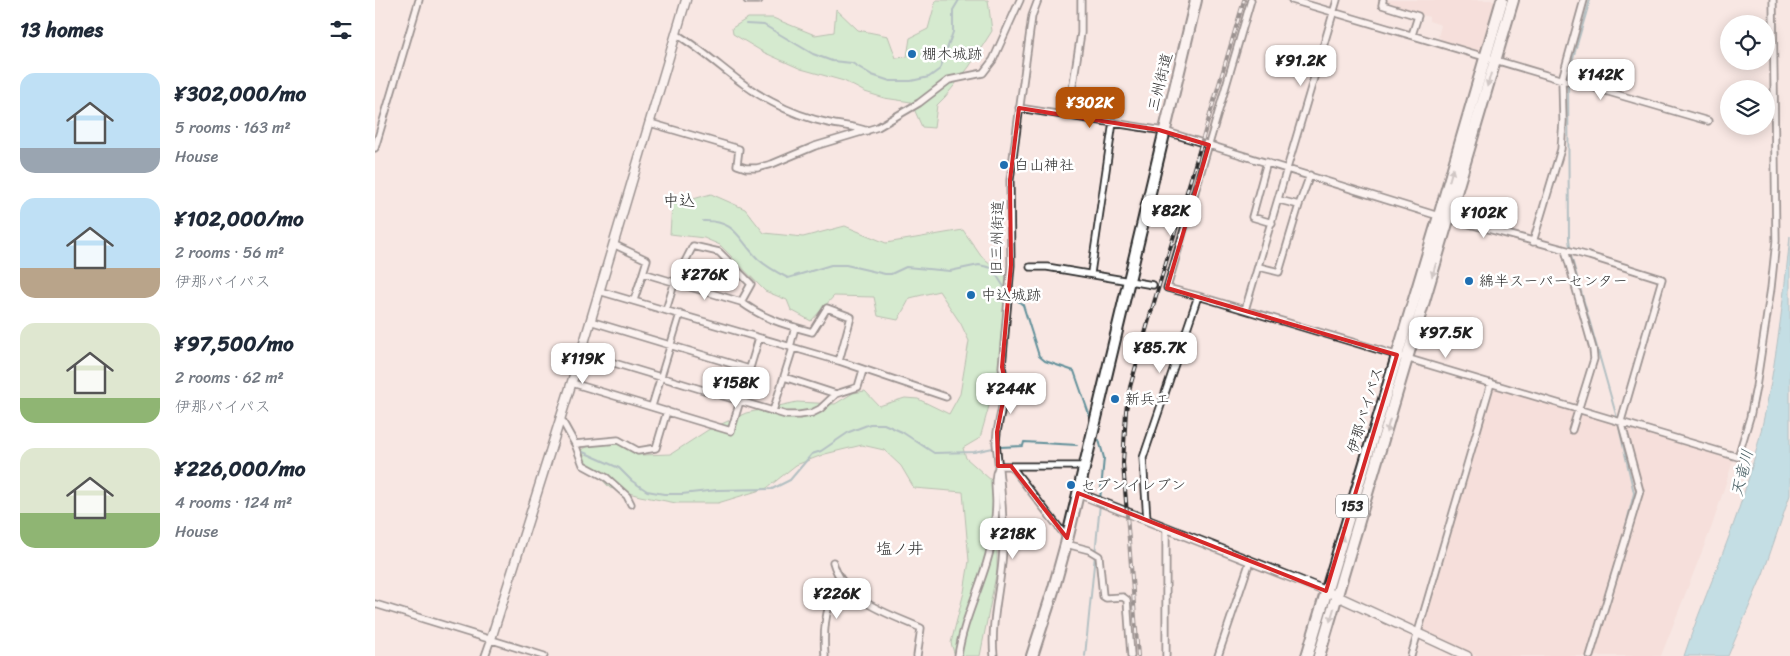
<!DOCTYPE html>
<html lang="en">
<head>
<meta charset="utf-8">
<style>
  :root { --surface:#fff; --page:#f6f6f7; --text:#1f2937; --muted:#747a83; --accent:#b45309 }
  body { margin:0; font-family:Sriracha,"Klee One",sans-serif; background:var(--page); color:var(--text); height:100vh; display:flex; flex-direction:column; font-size:19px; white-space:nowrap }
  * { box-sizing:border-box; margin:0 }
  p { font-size:16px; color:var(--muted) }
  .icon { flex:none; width:28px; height:28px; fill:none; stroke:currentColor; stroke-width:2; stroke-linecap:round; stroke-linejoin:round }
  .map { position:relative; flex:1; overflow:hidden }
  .side { display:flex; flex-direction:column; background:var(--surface); width:375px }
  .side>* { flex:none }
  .fabs { position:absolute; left:1345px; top:15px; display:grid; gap:10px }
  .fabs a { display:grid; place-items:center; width:55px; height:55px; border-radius:50%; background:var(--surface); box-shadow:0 2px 12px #0003; font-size:25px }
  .price { position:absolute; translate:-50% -42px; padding:0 11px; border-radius:10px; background:#fff; color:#222; font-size:16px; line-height:32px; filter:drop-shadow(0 1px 2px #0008) }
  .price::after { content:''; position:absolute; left:50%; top:30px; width:15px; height:11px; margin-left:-8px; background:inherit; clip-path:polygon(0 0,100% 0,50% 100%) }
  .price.on { background:var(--accent); color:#fff }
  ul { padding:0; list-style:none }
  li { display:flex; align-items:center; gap:15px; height:125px; padding:0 20px }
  li span { display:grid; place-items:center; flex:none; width:140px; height:100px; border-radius:15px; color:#555 }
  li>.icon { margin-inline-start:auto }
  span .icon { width:60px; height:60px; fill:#fffc; stroke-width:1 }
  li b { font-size:21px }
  h2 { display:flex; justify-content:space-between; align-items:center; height:60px; padding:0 20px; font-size:21px }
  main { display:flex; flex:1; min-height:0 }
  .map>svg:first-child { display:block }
  .built { fill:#f3d6d0 }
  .green { fill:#abedb6; stroke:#6b8c70 }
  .water { fill:#86d3e4; stroke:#62909a }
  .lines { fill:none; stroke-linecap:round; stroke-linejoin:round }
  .stream { stroke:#62909a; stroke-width:2 }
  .street-casing { stroke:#2b2b2b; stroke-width:9 }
  .secondary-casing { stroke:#2b2b2b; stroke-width:11 }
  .highway-casing { stroke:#2b2b2b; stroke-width:14 }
  .street { stroke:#fff; stroke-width:5.5 }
  .secondary { stroke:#fff; stroke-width:8 }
  .highway { stroke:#fff; stroke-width:10 }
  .rail-casing { stroke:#2b2b2b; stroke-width:4 }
  .rail { stroke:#fff; stroke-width:2; stroke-dasharray:5.5; stroke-linecap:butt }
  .oneway { fill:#a0a0a0 }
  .marked { fill:none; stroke:#d62828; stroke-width:4; stroke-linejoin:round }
  .poi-dot { fill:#1f6fb2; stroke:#fff; stroke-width:2 }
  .labels { text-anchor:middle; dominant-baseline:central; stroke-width:5; stroke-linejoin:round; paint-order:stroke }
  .shield { fill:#fff; stroke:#6b6b6b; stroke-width:1 }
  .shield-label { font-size:14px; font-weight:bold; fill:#2b2b2b }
  .poi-label { font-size:15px; fill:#2b2b2b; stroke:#fff; text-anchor:start }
  .street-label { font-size:15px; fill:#2b2b2b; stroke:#fff }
  .neighbourhood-label { font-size:16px; fill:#2b2b2b; stroke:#fff }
  .water-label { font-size:16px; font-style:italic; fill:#465d62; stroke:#fff }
</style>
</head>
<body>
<main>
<section class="side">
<h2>13 homes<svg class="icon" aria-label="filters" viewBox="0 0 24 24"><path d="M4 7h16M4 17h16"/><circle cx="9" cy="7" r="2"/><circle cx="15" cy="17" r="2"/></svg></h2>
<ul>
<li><span style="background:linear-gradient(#bfe0f5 75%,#9aa5b1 0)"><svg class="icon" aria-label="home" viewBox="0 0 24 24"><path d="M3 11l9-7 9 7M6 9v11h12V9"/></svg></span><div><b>¥302,000/mo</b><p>5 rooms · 163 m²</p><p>House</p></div></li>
<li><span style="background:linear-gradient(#bfe0f5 70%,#b9a48a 0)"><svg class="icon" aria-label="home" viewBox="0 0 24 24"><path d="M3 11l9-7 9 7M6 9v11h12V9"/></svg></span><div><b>¥102,000/mo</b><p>2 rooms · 56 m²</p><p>伊那バイパス</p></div></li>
<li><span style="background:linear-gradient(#dfe7d0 75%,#8fb573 0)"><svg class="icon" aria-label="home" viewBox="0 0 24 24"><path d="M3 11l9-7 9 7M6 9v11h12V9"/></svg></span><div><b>¥97,500/mo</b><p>2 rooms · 62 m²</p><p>伊那バイパス</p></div></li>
<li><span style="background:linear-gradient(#dfe7d0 65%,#8fb573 0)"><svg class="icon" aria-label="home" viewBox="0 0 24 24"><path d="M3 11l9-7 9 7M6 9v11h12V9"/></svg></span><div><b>¥226,000/mo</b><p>4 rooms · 124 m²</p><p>House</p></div></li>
</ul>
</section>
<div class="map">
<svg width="1415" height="656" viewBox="0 0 1415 656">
  <rect width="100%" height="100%" fill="#f8e7e3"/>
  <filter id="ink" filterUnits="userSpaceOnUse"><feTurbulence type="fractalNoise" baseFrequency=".02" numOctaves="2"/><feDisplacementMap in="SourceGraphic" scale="10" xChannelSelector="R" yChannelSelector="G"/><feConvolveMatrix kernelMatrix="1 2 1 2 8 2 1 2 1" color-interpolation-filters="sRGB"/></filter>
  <g filter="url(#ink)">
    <!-- built -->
    <path class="built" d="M 1011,0 L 1121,0 L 1106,52 L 1065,40 L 1066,38 L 1063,37 L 1066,25 L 1054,21 L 1054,17 L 1012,4 Z
      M 1116,386 L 1360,455 L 1337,526 L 1286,656 L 1102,656 L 1048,631 L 1072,550 L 1070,543 Z"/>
    <!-- green -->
    <path class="green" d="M 561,0 L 613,0 L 617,31 L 594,67 L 570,97 L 562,105 L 559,128 L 547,127 L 536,102 L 509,98 L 490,92 L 469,81 L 426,69 L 388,52 L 358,34 L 357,28 L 373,18 L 398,18 L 440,35 L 459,32 L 461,9 L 483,30 L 513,36 L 521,58 L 532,57 L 535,38 L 553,29 Z
      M 336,194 L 370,209 L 389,233 L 428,237 L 470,226 L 511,243 L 588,230 L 606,256 L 631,276 L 626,356 L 621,381 L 605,438 L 588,448 L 591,458 L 617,481 L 622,525 L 622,570 L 605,656 L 580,656 L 576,643 L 589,592 L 594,561 L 588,492 L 539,488 L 526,466 L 509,450 L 487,445 L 450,454 L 421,465 L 392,488 L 343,503 L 301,503 L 265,496 L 235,488 L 201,452 L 234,437 L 245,438 L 267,455 L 296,454 L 333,430 L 371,413 L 422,402 L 460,404 L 478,393 L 490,391 L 504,406 L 530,398 L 543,399 L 574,414 L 585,394 L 594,341 L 586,324 L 564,291 L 535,298 L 523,320 L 503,316 L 499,297 L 459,296 L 436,321 L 416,310 L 412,300 L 390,291 L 345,245 L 329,238 L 295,234 L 297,205 Z"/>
    <!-- water -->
    <path class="water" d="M 1415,236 L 1415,495 L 1388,574 L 1353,656 L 1309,656 C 1327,601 1352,548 1369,493 C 1396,409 1406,323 1415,236 Z"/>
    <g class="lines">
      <!-- stream -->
      <path class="stream" d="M 1215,0 L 1193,75 L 1194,239 L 1196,256 L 1242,418
        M 371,24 L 389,25 L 438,54 L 457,61 L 477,63 L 497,75 L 515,81 L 536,81 L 554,77 L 565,69 L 578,32 L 578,10 L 584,0
        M 328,221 C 361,220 363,239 383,259 C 392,267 403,273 413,278 L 456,265 L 471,265 L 510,274 L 516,274 L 531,267 L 575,271 L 604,265 L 617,268 L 631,290
        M 636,295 L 648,305 L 664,356 L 670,361 L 699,371 L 715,417
        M 1243,423 L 1259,493 L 1250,530
        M 724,440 L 729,458 L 725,500
        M 625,447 L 648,446 L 649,442 L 702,445
        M 208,452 L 244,468 L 257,481 L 272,491 L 289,494 L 307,494 L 342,490 L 397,489 L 415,480 L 437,454 L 446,451 L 474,432 L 495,424 L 509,424 L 527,432 L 559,453 L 599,452 L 618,448
        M 1224,616 L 1240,563
        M 710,656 L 725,504"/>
      <!-- street casing -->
      <g class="street-casing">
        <path id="street" d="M 372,0 L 384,0
          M 917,0 L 1191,81 L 1196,81 L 1333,121
          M 1008,0 L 1007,5 L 1043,16 L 1037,35
          M 301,34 C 335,54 362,84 397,102 C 415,112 435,119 454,123 C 467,126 480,126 492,131
          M 644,108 L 789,131 L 1057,214 L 1214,256 L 1287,279 L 1246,421 L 1265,491 L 1215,656
          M 693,116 L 706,33 L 706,0
          M 275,123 L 364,149 L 362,165 L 371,168 L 382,168 L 397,164 L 440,146 L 503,127 L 544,103 L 574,80 L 608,73 L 618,60 L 645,0
          M 0,148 L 44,0
          M 892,162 L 877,217 L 897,223
          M 904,200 L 924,205
          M 1158,242 L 1186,149 L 1188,121 L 1187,79 L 1209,0
          M 238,244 L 272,260 L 268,273 L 366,302
          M 1190,250 L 1218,349 L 1219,359 L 1197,430
          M 655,267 L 672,267 L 778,285
          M 884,267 L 904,272 L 924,205 L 935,175
          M 716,273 L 738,122
          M 224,291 L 464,361 L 571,397
          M 823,296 L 792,288 L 876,0
          M 259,300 L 268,273
          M 291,310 L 300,281 L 318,246 L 344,252 L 376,284 L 366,302 C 391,320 408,324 437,332 L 452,308 L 476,317 L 464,361
          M 870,310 L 962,0
          M 215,321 L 374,369
          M 415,347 L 420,327
          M 206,353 L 411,415 L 424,415 L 437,413 L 445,409 L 461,394 L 483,387 L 488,370
          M 409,377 L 461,394
          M 197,383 L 356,431 L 384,338
          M 277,406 L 305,314
          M 398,411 L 418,348
          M 185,417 L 200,444 L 243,440 L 263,451 L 281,448 L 292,411
          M 200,444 L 208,465 L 232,478 L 252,496 L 256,504
          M 623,466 L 709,466
          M 636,466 L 692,538
          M 772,520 L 768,458 L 823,296 L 1363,457 L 1375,417 L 1381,387 L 1396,288 L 1401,241 L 1398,0
          M 791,528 L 791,656
          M 691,544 L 714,550 L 724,556 L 728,596 L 731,598 L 748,597 L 752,600 L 756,656
          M 458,562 C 469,601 512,613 546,628 L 542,656
          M 0,604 L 169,656
          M 110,656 L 116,639
          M 450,656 C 448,631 450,601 467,582
          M 583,656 C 589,613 614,573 619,529 C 620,520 621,511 621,502 C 621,491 618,478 623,468
          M 619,656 C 615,620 627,584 628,548 C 629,514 625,478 621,443 L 622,432 L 631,386 L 627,367 L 636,265 L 635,180 L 657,16 L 663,0
          M 843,656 L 875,561
          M 1036,656 L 1116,383"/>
      </g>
      <!-- secondary casing -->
      <g class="secondary-casing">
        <path id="secondary" d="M 703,493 L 951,591 L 1092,656
          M 116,639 L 206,353 L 311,0"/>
      </g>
      <!-- highway casing -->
      <g class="highway-casing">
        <path id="highway" d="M 657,656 L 678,591 L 691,544 L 821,0
          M 932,656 L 1064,216 L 1127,0
          M 944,656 L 1138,0"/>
      </g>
      <!-- street -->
      <use href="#street" class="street"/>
      <!-- secondary -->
      <use href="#secondary" class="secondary"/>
      <!-- highway -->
      <use href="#highway" class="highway"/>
      <!-- rail casing -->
      <g class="rail-casing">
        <path id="rail" d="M 763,656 L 748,463 L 751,411 L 755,387 L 775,316 L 869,0"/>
      </g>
      <!-- rail -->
      <use href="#rail" class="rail"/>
    </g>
    <!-- one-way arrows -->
    <defs><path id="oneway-solid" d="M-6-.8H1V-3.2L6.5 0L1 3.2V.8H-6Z" transform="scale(1.25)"/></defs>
    <g class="oneway">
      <use href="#oneway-solid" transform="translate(1114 80) rotate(106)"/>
      <use href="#oneway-solid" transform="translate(1076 175) rotate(-74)"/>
      <use href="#oneway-solid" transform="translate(1059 270) rotate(107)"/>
      <use href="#oneway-solid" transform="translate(1013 426) rotate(106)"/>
      <use href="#oneway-solid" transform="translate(966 542) rotate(-73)"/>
      <use href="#oneway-solid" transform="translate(957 615) rotate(107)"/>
    </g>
  </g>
  <!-- marked area -->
  <path d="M0 0H1415V656H0ZM 644,108 L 784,130 L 834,145 L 792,288 L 1022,355 L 951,591 L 703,493 L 692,538 L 636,466 L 623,466 L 622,432 L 631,386 L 627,367 L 636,265 L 635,180 Z" fill="#f8e7e3" fill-opacity=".55" fill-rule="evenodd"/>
  <path class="marked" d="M 644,108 L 784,130 L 834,145 L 792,288 L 1022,355 L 951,591 L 703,493 L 692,538 L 636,466 L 623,466 L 622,432 L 631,386 L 627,367 L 636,265 L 635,180 Z"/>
  <!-- markers -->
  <g class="poi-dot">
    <circle cx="537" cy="54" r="5"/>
    <circle cx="629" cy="165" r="5"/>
    <circle cx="1094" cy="281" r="5"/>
    <circle cx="596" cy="295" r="5"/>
    <circle cx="740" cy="399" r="5"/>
    <circle cx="696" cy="485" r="5"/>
  </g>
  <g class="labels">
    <!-- shield labels -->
    <rect class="shield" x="961" y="494.5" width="32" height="23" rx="4"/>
    <g class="shield-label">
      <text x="977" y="506">153</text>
    </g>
    <!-- poi labels -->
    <g class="poi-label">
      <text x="547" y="54">棚木城跡</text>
      <text x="639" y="165">白山神社</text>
      <text x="1104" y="281">綿半スーパーセンター</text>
      <text x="606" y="295">中込城跡</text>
      <text x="750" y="399">新兵エ</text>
      <text x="706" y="485">セブンイレブン</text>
    </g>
    <!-- street labels -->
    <g class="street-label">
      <text transform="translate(785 82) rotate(-76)">三州街道</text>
      <text transform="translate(622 238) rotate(-89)">旧三州街道</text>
      <text transform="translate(990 410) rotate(-73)">伊那バイパス</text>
    </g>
    <!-- neighbourhood labels -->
    <g class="neighbourhood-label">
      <text x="304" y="200">中込</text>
      <text x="525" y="548">塩ノ井</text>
    </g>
    <!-- water labels -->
    <g class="water-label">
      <text transform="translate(1367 473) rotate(-76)">天竜川</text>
    </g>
  </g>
</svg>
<div class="fabs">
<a><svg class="icon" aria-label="locate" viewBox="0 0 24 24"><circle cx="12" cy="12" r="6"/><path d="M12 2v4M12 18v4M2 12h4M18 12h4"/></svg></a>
<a><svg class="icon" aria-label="layers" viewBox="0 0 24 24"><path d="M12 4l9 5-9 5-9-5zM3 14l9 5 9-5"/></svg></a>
</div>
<b class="price" style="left:926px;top:87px">¥91.2K</b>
<b class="price" style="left:1226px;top:101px">¥142K</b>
<b class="price on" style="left:715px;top:129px">¥302K</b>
<b class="price" style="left:796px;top:237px">¥82K</b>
<b class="price" style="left:1109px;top:239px">¥102K</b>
<b class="price" style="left:330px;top:301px">¥276K</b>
<b class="price" style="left:1071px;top:359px">¥97.5K</b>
<b class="price" style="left:785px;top:374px">¥85.7K</b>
<b class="price" style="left:208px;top:385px">¥119K</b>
<b class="price" style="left:361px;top:409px">¥158K</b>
<b class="price" style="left:636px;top:415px">¥244K</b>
<b class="price" style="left:638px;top:560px">¥218K</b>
<b class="price" style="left:462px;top:620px">¥226K</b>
</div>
</main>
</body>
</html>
